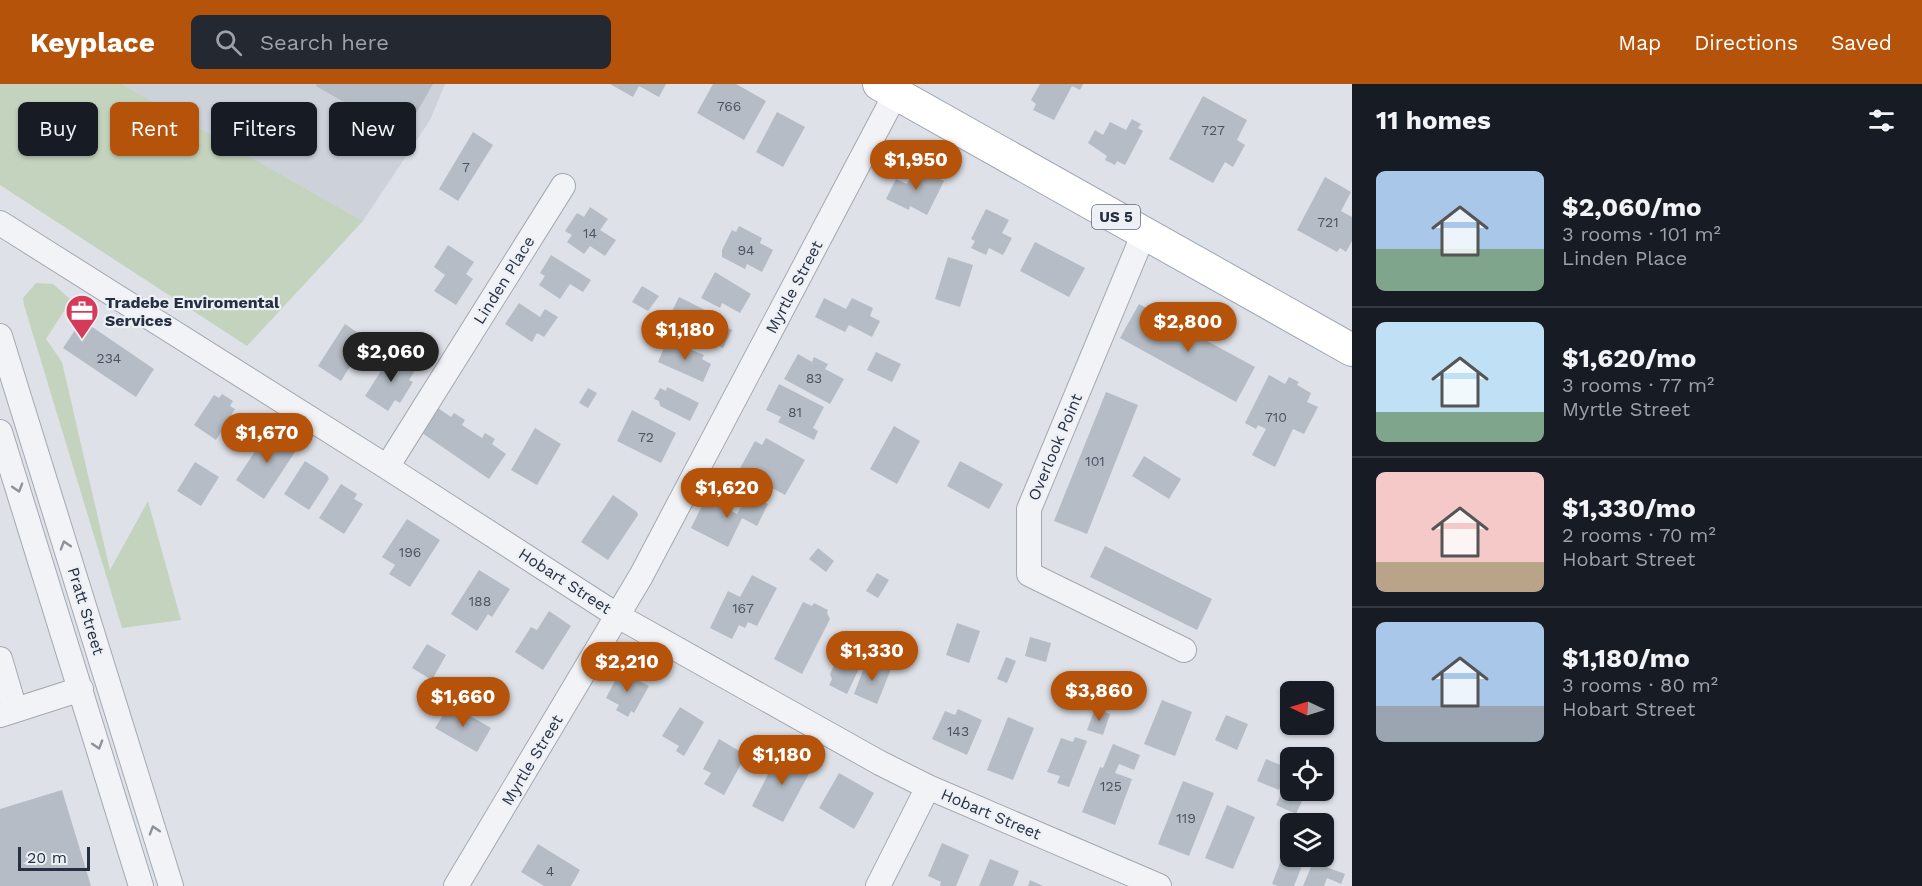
<!DOCTYPE html>
<html lang="en">
<head>
<meta charset="utf-8">
<style>
  :root { --surface:#171b24; --page:#242831; --text:#f1f3f6; --muted:#9ea1a6; --line:#363941; --accent:#b45309 }
  body { margin:0; font-family:"Work Sans",sans-serif; background:var(--page); color:var(--text); height:100vh; display:flex; flex-direction:column; font-size:22px; white-space:nowrap }
  * { box-sizing:border-box; margin:0 }
  p { font-size:20px; color:var(--muted) }
  .icon { flex:none; width:33px; height:33px; fill:none; stroke:currentColor; stroke-width:2; stroke-linecap:round; stroke-linejoin:round }
  .map { position:relative; flex:1; overflow:hidden }
  .side { display:flex; flex-direction:column; background:var(--surface); width:570px }
  .side>* { flex:none }
  .hud { position:absolute; left:18px; top:18px; width:570px; height:54px; display:flex; gap:12px }
  .needle { width:39px; rotate:274deg }
  .fabs { position:absolute; left:1280px; top:597px; display:grid; gap:12px }
  .fabs a { display:grid; place-items:center; width:54px; height:54px; border-radius:9px; background:var(--surface); box-shadow:0 2px 4px #0004; font-size:30px }
  .scale { position:absolute; left:18px; bottom:15px; width:72px; box-sizing:border-box; padding-left:6px; border:3px solid #263040; border-top:0; font-size:16px; line-height:21px; white-space:nowrap; color:#263040; -webkit-text-stroke:4px #edf1f6; paint-order:stroke }
  .price { position:absolute; translate:-50% -51px; padding:0 14px; border-radius:21px; background:var(--accent); color:#fff; font-size:20px; line-height:39px; filter:drop-shadow(0 2px 3px #0008) }
  .price::after { content:''; position:absolute; left:50%; top:36px; width:18px; height:14px; margin-left:-9px; background:inherit; clip-path:polygon(0 0,100% 0,50% 100%) }
  .price.active { background:#222; color:#fff }
  ul { padding:0; list-style:none }
  li { display:flex; align-items:center; gap:18px; height:150px; padding:0 24px }
  li+li { border-top:2px solid var(--line) }
  li span { display:grid; place-items:center; flex:none; width:168px; height:120px; border-radius:9px; color:#555 }
  li>.icon { margin-inline-start:auto }
  span .icon { width:72px; height:72px; fill:#fffc; stroke-width:1 }
  li b { font-size:26px }
  h2 { display:flex; justify-content:space-between; align-items:center; height:72px; padding:0 24px; font-size:26px }
  .chip { padding:0 21px; border-radius:9px; background:var(--surface); box-shadow:0 2px 4px #0004; font-size:21px; line-height:54px }
  .chip.active { background:var(--accent); color:#fff }
  header { display:flex; align-items:center; gap:36px; box-sizing:border-box; height:84px; padding:0 30px; background:var(--accent); color:#fff }
  header strong { font-size:28px }
  nav { display:flex; gap:33px; margin-inline-start:auto; font-size:21px }
  .search { width:420px; height:54px; background:var(--page); display:flex; align-items:center; gap:15px; box-sizing:border-box; padding:0 21px; border-radius:9px; color:var(--muted); font-size:22px }
  main { display:flex; flex:1; min-height:0 }
  .map>svg:first-child { display:block }
  .built { fill:#ccd1da }
  .green { fill:#c4d3be }
  .building { fill:#b5bcc5 }
  .lines { fill:none; stroke-linecap:round; stroke-linejoin:round }
  .minor-casing { stroke:#a3a9b2; stroke-width:26 }
  .major-casing { stroke:#9ca7b5; stroke-width:34 }
  .minor { stroke:#f1f3f6; stroke-width:24 }
  .major { stroke:#fff; stroke-width:32 }
  .oneway { stroke:#8c929b }
  .labels { text-anchor:middle; dominant-baseline:central; stroke-width:4.5; stroke-linejoin:round; paint-order:stroke }
  .number-label { font-size:14px; fill:#4a5361 }
  .shield { fill:#edf1f6; stroke:#626a77; stroke-width:1.5 }
  .shield-label { font-size:15px; font-weight:bold; fill:#263040 }
  .street-label { font-size:16px; fill:#263040; stroke:#edf1f6 }
  .poi-label { font-size:16px; font-weight:bold; fill:#263040; stroke:#edf1f6; text-anchor:start }
</style>
</head>
<body>
<header>
<strong>Keyplace</strong>
<div class="search"><svg class="icon" aria-label="search" viewBox="0 0 24 24"><circle cx="10" cy="10" r="6"/><path d="M15 15l6 6"/></svg>Search here</div>
<nav><a>Map</a><a>Directions</a><a>Saved</a></nav>
</header>
<main>
<div class="map">
<svg width="1352" height="802" viewBox="0 0 1352 802">
  <rect width="100%" height="100%" fill="#dee2e8"/>
  <!-- built -->
  <path class="built" d="M 122,0 L 445,0 L 430,36 L 363,137 Z"/>
  <!-- green -->
  <path class="green" d="M 0,0 L 122,0 L 363,137 L 247,262 L 0,101 Z
    M 36,199 L 53,200 L 71,216 L 46,255 L 62,278 L 110,486 L 148,417 L 181,536 L 122,544 L 24,221 L 23,214 Z"/>
  <!-- building -->
  <path class="building" d="M 317,0 L 433,0 L 403,52 L 316,2 Z
    M 610,0 L 666,0 L 659,13 L 639,2 L 633,13 Z
    M 713,0 L 736,0 L 766,17 L 744,56 L 697,29 Z
    M 1040,0 L 1083,0 L 1080,6 L 1072,2 L 1054,36 L 1033,26 L 1036,20 L 1031,16 Z
    M 1203,12 L 1247,36 L 1237,56 L 1245,61 L 1233,83 L 1225,78 L 1213,99 L 1169,75 Z
    M 777,28 L 805,43 L 783,83 L 756,68 Z
    M 1132,35 L 1141,40 L 1138,44 L 1143,47 L 1125,81 L 1117,77 L 1115,81 L 1105,76 L 1107,72 L 1088,59 L 1095,46 L 1103,51 L 1110,38 L 1126,46 Z
    M 473,48 L 493,61 L 458,117 L 439,105 Z
    M 916,83 L 944,97 L 927,131 L 910,122 L 909,126 L 886,115 L 896,95 L 907,100 Z
    M 1325,93 L 1351,108 L 1341,127 L 1352,133 L 1352,157 L 1346,168 L 1340,164 L 1337,168 L 1297,146 Z
    M 590,123 L 608,135 L 600,146 L 616,156 L 605,172 L 590,162 L 584,170 L 567,158 L 572,151 L 565,147 L 577,129 L 584,133 Z
    M 986,125 L 1009,136 L 1002,149 L 1012,154 L 1003,171 L 989,164 L 986,171 L 971,164 L 975,157 L 971,155 Z
    M 739,142 L 762,154 L 760,159 L 773,166 L 762,188 L 747,180 L 745,185 L 722,173 L 722,166 L 732,146 L 736,148 Z
    M 1035,158 L 1085,184 L 1069,213 L 1020,187 Z
    M 448,161 L 474,178 L 466,190 L 473,195 L 456,221 L 434,207 L 445,191 L 434,183 Z
    M 551,171 L 591,196 L 583,208 L 570,200 L 560,215 L 539,201 L 545,192 L 540,189 Z
    M 948,173 L 973,181 L 960,223 L 935,215 Z
    M 715,188 L 751,210 L 740,229 L 722,219 L 720,224 L 701,214 Z
    M 642,202 L 659,212 L 648,227 L 632,218 Z
    M 679,213 L 711,229 L 709,234 L 732,246 L 723,264 L 698,251 L 695,256 L 679,248 L 681,243 L 673,239 L 675,234 L 670,231 Z
    M 824,214 L 846,225 L 852,214 L 873,224 L 870,232 L 880,237 L 872,253 L 849,241 L 845,248 L 815,233 Z
    M 519,219 L 540,233 L 545,225 L 558,233 L 544,253 L 537,249 L 532,258 L 505,240 Z
    M 1139,220 L 1255,283 L 1236,318 L 1120,254 Z
    M 82,236 L 154,285 L 136,313 L 63,264 Z
    M 345,240 L 367,255 L 341,297 L 318,282 Z
    M 672,258 L 704,271 L 702,275 L 711,280 L 703,298 L 658,278 L 666,259 L 671,261 Z
    M 876,268 L 901,280 L 892,298 L 867,286 Z
    M 392,270 L 416,285 L 409,296 L 413,298 L 400,319 L 395,316 L 388,327 L 365,312 Z
    M 798,270 L 812,278 L 814,273 L 828,280 L 825,285 L 844,295 L 830,320 L 784,295 Z
    M 1269,291 L 1285,300 L 1289,293 L 1299,298 L 1297,301 L 1311,309 L 1307,318 L 1318,323 L 1304,350 L 1293,345 L 1275,383 L 1252,371 L 1266,345 L 1258,341 L 1256,345 L 1245,339 Z
    M 779,300 L 824,323 L 813,344 L 818,347 L 814,356 L 778,338 L 781,333 L 766,326 Z
    M 667,303 L 699,319 L 690,337 L 660,322 L 659,317 L 654,315 L 660,304 L 666,307 Z
    M 588,304 L 597,309 L 588,324 L 579,319 Z
    M 1106,308 L 1138,321 L 1087,450 L 1054,437 Z
    M 222,310 L 233,317 L 230,322 L 235,325 L 216,356 L 194,341 L 214,311 L 219,314 Z
    M 438,324 L 451,333 L 454,329 L 465,336 L 462,341 L 482,354 L 485,349 L 495,355 L 492,360 L 506,370 L 489,395 L 422,349 Z
    M 632,326 L 676,349 L 661,379 L 617,357 Z
    M 894,342 L 920,357 L 897,400 L 870,385 Z
    M 535,344 L 561,360 L 537,401 L 511,386 Z
    M 270,345 L 297,363 L 297,365 L 264,415 L 236,396 Z
    M 766,354 L 805,376 L 785,411 L 739,386 L 755,357 L 762,361 Z
    M 1144,372 L 1181,395 L 1169,415 L 1132,392 Z
    M 305,377 L 327,391 L 329,395 L 309,426 L 284,410 Z
    M 960,377 L 1003,400 L 989,425 L 947,402 Z
    M 195,378 L 219,393 L 201,422 L 177,407 Z
    M 341,400 L 357,410 L 354,415 L 363,420 L 344,450 L 319,434 Z
    M 748,410 L 768,420 L 757,442 L 742,434 L 728,463 L 691,444 L 704,418 L 716,424 L 718,420 L 737,430 Z
    M 613,411 L 637,428 L 638,431 L 608,476 L 581,458 Z
    M 407,435 L 440,456 L 410,503 L 389,490 L 395,481 L 382,473 Z
    M 1105,462 L 1212,515 L 1197,546 L 1090,493 Z
    M 818,464 L 834,477 L 826,488 L 809,475 Z
    M 479,486 L 510,505 L 492,533 L 488,530 L 477,547 L 451,530 Z
    M 877,489 L 889,496 L 878,514 L 866,507 Z
    M 752,491 L 777,504 L 757,542 L 748,538 L 745,544 L 739,541 L 732,555 L 710,544 L 728,507 L 740,513 Z
    M 803,518 L 812,522 L 814,519 L 828,526 L 827,529 L 830,535 L 802,590 L 774,575 Z
    M 549,527 L 571,542 L 543,586 L 515,568 L 531,543 L 537,546 Z
    M 957,539 L 980,547 L 969,579 L 946,571 Z
    M 854,549 L 872,557 L 847,610 L 829,601 L 832,595 L 830,590 L 844,559 L 848,561 Z
    M 1030,553 L 1051,559 L 1046,578 L 1025,572 Z
    M 427,560 L 446,571 L 432,596 L 412,584 Z
    M 1006,573 L 1016,577 L 1007,599 L 997,595 Z
    M 867,576 L 891,585 L 877,620 L 854,610 Z
    M 620,587 L 649,602 L 634,629 L 631,627 L 628,633 L 616,626 L 619,621 L 606,614 Z
    M 1162,616 L 1192,628 L 1175,672 L 1144,660 Z
    M 450,620 L 491,644 L 477,668 L 435,644 Z
    M 680,623 L 704,638 L 684,672 L 676,667 L 679,662 L 662,652 Z
    M 958,625 L 982,636 L 967,671 L 932,655 L 945,627 L 955,631 Z
    M 1095,625 L 1110,630 L 1103,651 L 1087,646 Z
    M 1226,631 L 1248,640 L 1237,666 L 1215,656 Z
    M 1008,633 L 1034,644 L 1013,696 L 987,686 Z
    M 1075,653 L 1087,657 L 1069,703 L 1057,699 L 1060,692 L 1047,688 L 1061,654 L 1073,658 Z
    M 719,655 L 746,671 L 724,711 L 704,700 L 711,689 L 703,685 Z
    M 1113,660 L 1140,671 L 1134,686 L 1119,680 L 1115,689 L 1132,695 L 1115,741 L 1082,728 L 1100,683 L 1103,684 Z
    M 781,665 L 813,682 L 783,738 L 752,722 Z
    M 1266,675 L 1288,684 L 1279,706 L 1257,697 Z
    M 839,689 L 874,709 L 854,745 L 819,724 Z
    M 1290,690 L 1290,706 L 1307,706 L 1296,730 L 1276,721 Z
    M 1183,697 L 1214,709 L 1189,772 L 1158,760 Z
    M 62,706 L 91,802 L 0,802 L 0,725 Z
    M 1227,721 L 1255,733 L 1233,785 L 1205,774 Z
    M 942,759 L 969,771 L 956,802 L 940,802 L 941,798 L 928,792 Z
    M 538,760 L 580,786 L 571,802 L 544,802 L 521,788 Z
    M 1285,766 L 1290,768 L 1290,772 L 1305,774 L 1294,802 L 1278,802 L 1272,800 Z
    M 990,775 L 1019,787 L 1013,802 L 979,802 Z
    M 1313,778 L 1345,790 L 1341,800 L 1327,794 L 1324,802 L 1303,802 Z
    M 1030,796 L 1043,802 L 1028,802 Z"/>
  <g class="lines">
    <!-- minor casing -->
    <g class="minor-casing">
      <path id="minor" d="M 0,139 L 387,383 L 618,532 L 880,679 L 928,703 L 1159,802
        M 1144,149 L 1029,425 L 1029,490 L 1184,566
        M 0,252 L 171,802
        M 0,348 L 141,802
        M 387,383 L 563,102
        M 0,575 L 15,626
        M 0,631 L 81,605
        M 456,802 L 641,492 L 896,9
        M 878,802 L 928,703"/>
    </g>
    <!-- major casing -->
    <g class="major-casing">
      <path id="major" d="M 879,0 L 1352,266"/>
    </g>
    <!-- minor -->
    <use href="#minor" class="minor"/>
    <!-- major -->
    <use href="#major" class="major"/>
  </g>
  <!-- one-way arrows -->
  <defs><path id="oneway-chevron" d="M-2-3.5L2.5 0L-2 3.5" fill="none" stroke-width="1.6" stroke-linecap="round" stroke-linejoin="round" transform="scale(1.5)"/></defs>
  <g class="oneway">
    <use href="#oneway-chevron" transform="translate(18 404) rotate(73)"/>
    <use href="#oneway-chevron" transform="translate(65 461) rotate(-107)"/>
    <use href="#oneway-chevron" transform="translate(98 661) rotate(73)"/>
    <use href="#oneway-chevron" transform="translate(154 746) rotate(-107)"/>
  </g>
  <!-- icons -->
  <defs>
    <g id="office-pin" transform="scale(1.725)"><path d="M0 17L-7.5 6A9.5 9.5 0 1 1 7.5 6Z" fill="#d53b58" stroke="#edf1f6"/><path d="M-6-3h4V-5.5h4V-3h4V5H-6ZM-1-4.5V-3h2v-1.5ZM-6 0V1H6V0Z" fill="#fff"/></g>
  </defs>
  <g fill-rule="evenodd">
    <use href="#office-pin" x="82" y="227"/>
  </g>
  <g class="labels">
    <!-- number labels -->
    <g class="number-label">
      <text x="729" y="22">766</text>
      <text x="1213" y="46">727</text>
      <text x="466" y="83">7</text>
      <text x="1328" y="138">721</text>
      <text x="590" y="149">14</text>
      <text x="746" y="166">94</text>
      <text x="109" y="274">234</text>
      <text x="814" y="294">83</text>
      <text x="795" y="328">81</text>
      <text x="1276" y="333">710</text>
      <text x="646" y="353">72</text>
      <text x="1095" y="377">101</text>
      <text x="410" y="468">196</text>
      <text x="480" y="517">188</text>
      <text x="743" y="524">167</text>
      <text x="958" y="647">143</text>
      <text x="1111" y="702">125</text>
      <text x="1186" y="734">119</text>
      <text x="550" y="787">4</text>
    </g>
    <!-- shield labels -->
    <rect class="shield" x="1092" y="121" width="48" height="24" rx="4.5"/>
    <g class="shield-label">
      <text x="1116" y="133">US 5</text>
    </g>
    <!-- street labels -->
    <g class="street-label">
      <text transform="translate(504 196) rotate(-58)">Linden Place</text>
      <text transform="translate(794 203) rotate(-62)">Myrtle Street</text>
      <text transform="translate(1055 363) rotate(-67)">Overlook Point</text>
      <text transform="translate(565 497) rotate(33)">Hobart Street</text>
      <text transform="translate(86 527) rotate(73)">Pratt Street</text>
      <text transform="translate(532 676) rotate(-59)">Myrtle Street</text>
      <text transform="translate(991 730) rotate(23)">Hobart Street</text>
    </g>
    <!-- poi labels -->
    <g class="poi-label">
      <text x="105" y="218">Tradebe Enviromental<tspan x="105" dy="18">Services</tspan></text>
    </g>
  </g>
</svg>
<div class="fabs">
<a><svg class="needle" viewBox="-14 -14 28 28"><path d="M0-13l5 13h-10z" fill="#e53935"/><path d="M0 13l5-13h-10z" fill="#9ea1a6"/></svg></a>
<a><svg class="icon" aria-label="locate" viewBox="0 0 24 24"><circle cx="12" cy="12" r="6"/><path d="M12 2v4M12 18v4M2 12h4M18 12h4"/></svg></a>
<a><svg class="icon" aria-label="layers" viewBox="0 0 24 24"><path d="M12 4l9 5-9 5-9-5zM3 14l9 5 9-5"/></svg></a>
</div>
<div class="scale">20 m</div>
<b class="price" style="left:916px;top:107px">$1,950</b>
<b class="price" style="left:1188px;top:269px">$2,800</b>
<b class="price" style="left:685px;top:277px">$1,180</b>
<b class="price active" style="left:391px;top:299px">$2,060</b>
<b class="price" style="left:267px;top:380px">$1,670</b>
<b class="price" style="left:727px;top:435px">$1,620</b>
<b class="price" style="left:872px;top:598px">$1,330</b>
<b class="price" style="left:627px;top:609px">$2,210</b>
<b class="price" style="left:1099px;top:638px">$3,860</b>
<b class="price" style="left:463px;top:644px">$1,660</b>
<b class="price" style="left:782px;top:702px">$1,180</b>
<div class="hud">
<a class="chip">Buy</a>
<a class="chip active">Rent</a>
<a class="chip">Filters</a>
<a class="chip">New</a>
</div>
</div>
<section class="side">
<h2>11 homes<svg class="icon" aria-label="filters" viewBox="0 0 24 24"><path d="M4 7h16M4 17h16"/><circle cx="9" cy="7" r="2"/><circle cx="15" cy="17" r="2"/></svg></h2>
<ul>
<li><span style="background:linear-gradient(#a9c7e8 65%,#7fa58c 0)"><svg class="icon" aria-label="home" viewBox="0 0 24 24"><path d="M3 11l9-7 9 7M6 9v11h12V9"/></svg></span><div><b>$2,060/mo</b><p>3 rooms · 101 m²</p><p>Linden Place</p></div></li>
<li><span style="background:linear-gradient(#bfe0f5 75%,#7fa58c 0)"><svg class="icon" aria-label="home" viewBox="0 0 24 24"><path d="M3 11l9-7 9 7M6 9v11h12V9"/></svg></span><div><b>$1,620/mo</b><p>3 rooms · 77 m²</p><p>Myrtle Street</p></div></li>
<li><span style="background:linear-gradient(#f6c9c9 75%,#b9a48a 0)"><svg class="icon" aria-label="home" viewBox="0 0 24 24"><path d="M3 11l9-7 9 7M6 9v11h12V9"/></svg></span><div><b>$1,330/mo</b><p>2 rooms · 70 m²</p><p>Hobart Street</p></div></li>
<li><span style="background:linear-gradient(#a9c7e8 70%,#9aa5b1 0)"><svg class="icon" aria-label="home" viewBox="0 0 24 24"><path d="M3 11l9-7 9 7M6 9v11h12V9"/></svg></span><div><b>$1,180/mo</b><p>3 rooms · 80 m²</p><p>Hobart Street</p></div></li>
</ul>
</section>
</main>
</body>
</html>
